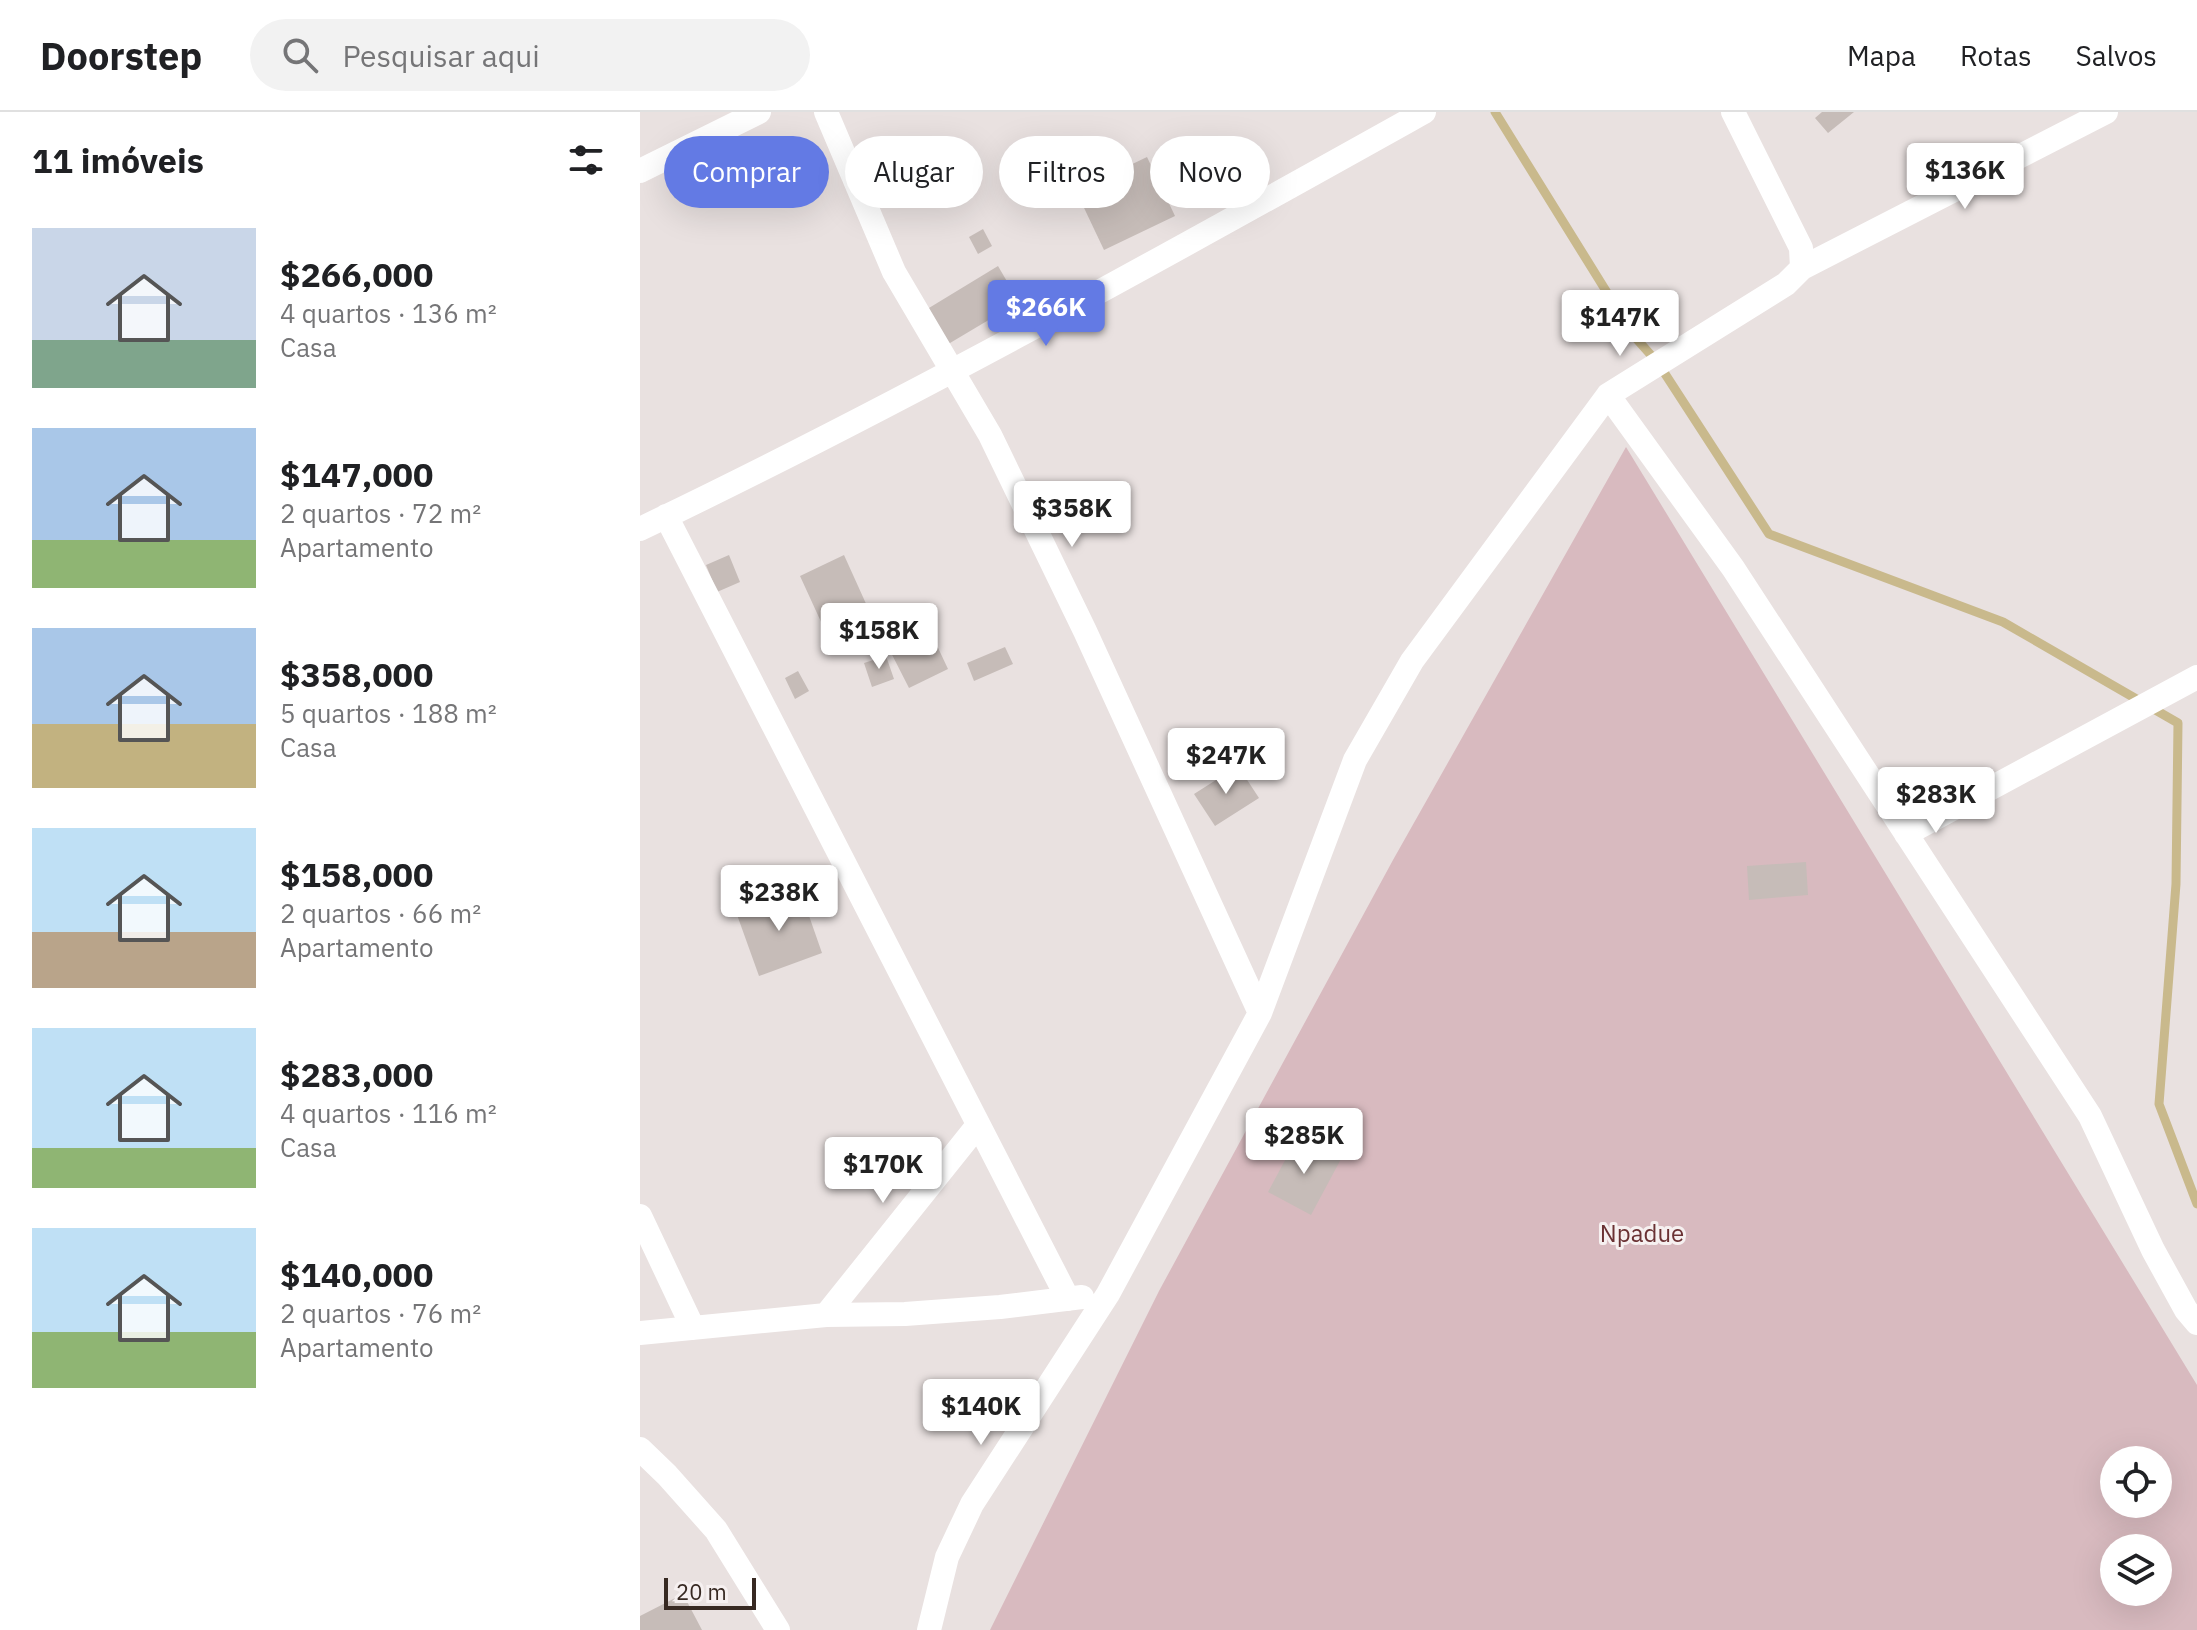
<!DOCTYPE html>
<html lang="pt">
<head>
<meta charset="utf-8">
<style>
  :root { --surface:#fff; --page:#f2f2f2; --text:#202124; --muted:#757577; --line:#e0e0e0; --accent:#637ae4 }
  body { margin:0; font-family:"IBM Plex Sans",sans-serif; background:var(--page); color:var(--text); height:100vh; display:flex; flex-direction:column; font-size:30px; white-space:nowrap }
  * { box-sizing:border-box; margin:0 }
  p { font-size:26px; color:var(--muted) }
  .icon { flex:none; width:44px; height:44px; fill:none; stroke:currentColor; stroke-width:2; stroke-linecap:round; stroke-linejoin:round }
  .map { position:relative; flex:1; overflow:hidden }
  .drawer { display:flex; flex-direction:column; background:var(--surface); width:640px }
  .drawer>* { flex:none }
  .top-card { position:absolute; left:24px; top:24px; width:760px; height:72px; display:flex; gap:16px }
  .controls { position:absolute; left:1460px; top:1334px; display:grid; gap:16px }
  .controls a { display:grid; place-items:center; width:72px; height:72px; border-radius:50%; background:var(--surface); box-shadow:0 8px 32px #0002; font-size:40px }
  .scale { position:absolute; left:24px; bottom:20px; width:92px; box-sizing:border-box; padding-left:8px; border:4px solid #372922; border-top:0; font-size:22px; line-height:28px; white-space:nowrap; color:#372922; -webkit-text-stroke:6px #f6f0f0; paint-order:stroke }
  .price { position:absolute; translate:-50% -68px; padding:0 18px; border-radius:8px; background:#fff; color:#222; font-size:26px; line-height:52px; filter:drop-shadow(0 2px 4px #0008) }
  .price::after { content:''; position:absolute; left:50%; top:48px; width:24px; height:18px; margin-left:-12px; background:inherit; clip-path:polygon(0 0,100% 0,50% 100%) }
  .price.current { background:var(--accent); color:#fff }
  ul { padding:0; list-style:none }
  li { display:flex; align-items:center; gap:24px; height:200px; padding:0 32px }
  li span { display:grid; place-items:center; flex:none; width:224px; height:160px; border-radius:0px; color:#555 }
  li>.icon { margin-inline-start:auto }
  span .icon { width:96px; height:96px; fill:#fffc; stroke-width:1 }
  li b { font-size:34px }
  h2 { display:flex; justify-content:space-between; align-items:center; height:96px; padding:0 32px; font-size:34px }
  .tag { padding:0 28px; border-radius:36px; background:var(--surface); box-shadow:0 8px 32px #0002; font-size:28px; line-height:72px }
  .tag.current { background:var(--accent); color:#fff }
  header { display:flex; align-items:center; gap:48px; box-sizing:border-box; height:112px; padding:0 40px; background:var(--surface); border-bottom:2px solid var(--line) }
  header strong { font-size:38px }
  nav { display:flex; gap:44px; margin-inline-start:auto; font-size:28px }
  .search { width:560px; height:72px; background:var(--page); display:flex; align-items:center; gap:20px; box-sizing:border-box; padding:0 28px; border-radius:44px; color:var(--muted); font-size:30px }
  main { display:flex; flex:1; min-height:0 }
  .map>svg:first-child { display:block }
  .green { fill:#d8babf; fill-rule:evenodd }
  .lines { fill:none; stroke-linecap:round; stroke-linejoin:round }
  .stream { stroke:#c9b98c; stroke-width:9 }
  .building { fill:#c6bcb8 }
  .minor { stroke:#fff; stroke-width:24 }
  .labels { text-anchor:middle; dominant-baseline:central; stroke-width:6; stroke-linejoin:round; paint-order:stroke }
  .park-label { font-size:24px; fill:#6a3133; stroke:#f6f0f0 }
</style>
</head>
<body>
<header>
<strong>Doorstep</strong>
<div class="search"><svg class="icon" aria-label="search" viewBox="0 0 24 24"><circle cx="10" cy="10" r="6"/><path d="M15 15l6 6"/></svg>Pesquisar aqui</div>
<nav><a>Mapa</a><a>Rotas</a><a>Salvos</a></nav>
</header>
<main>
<section class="drawer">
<h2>11 imóveis<svg class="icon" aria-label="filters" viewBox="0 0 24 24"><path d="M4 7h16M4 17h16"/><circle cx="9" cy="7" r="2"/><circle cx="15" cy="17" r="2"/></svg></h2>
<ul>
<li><span style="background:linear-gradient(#c9d6e8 70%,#7fa58c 0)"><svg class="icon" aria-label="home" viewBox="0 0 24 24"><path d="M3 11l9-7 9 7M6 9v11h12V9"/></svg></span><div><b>$266,000</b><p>4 quartos · 136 m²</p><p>Casa</p></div></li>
<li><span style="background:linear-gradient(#a9c7e8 70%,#8fb573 0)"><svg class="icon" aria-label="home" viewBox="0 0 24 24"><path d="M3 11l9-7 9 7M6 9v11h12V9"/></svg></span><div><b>$147,000</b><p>2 quartos · 72 m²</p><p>Apartamento</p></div></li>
<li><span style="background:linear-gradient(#a9c7e8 60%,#c2b280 0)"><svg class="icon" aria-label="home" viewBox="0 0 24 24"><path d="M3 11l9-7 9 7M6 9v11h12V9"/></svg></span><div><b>$358,000</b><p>5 quartos · 188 m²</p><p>Casa</p></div></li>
<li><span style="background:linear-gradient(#bfe0f5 65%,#b9a48a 0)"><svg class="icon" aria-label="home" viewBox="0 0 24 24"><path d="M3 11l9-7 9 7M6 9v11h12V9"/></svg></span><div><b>$158,000</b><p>2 quartos · 66 m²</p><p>Apartamento</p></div></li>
<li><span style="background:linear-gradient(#bfe0f5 75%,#8fb573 0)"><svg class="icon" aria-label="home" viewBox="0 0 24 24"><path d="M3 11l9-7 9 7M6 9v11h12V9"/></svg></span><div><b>$283,000</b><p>4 quartos · 116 m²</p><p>Casa</p></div></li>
<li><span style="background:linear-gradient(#bfe0f5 65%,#8fb573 0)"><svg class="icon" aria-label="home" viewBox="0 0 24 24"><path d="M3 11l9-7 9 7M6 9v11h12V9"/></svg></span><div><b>$140,000</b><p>2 quartos · 76 m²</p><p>Apartamento</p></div></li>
</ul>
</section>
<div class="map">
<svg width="1557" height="1518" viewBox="0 0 1557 1518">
  <rect width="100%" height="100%" fill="#e9e1e0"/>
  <!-- green -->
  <path class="green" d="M 986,335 L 1557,1273 L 1557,1518 L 350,1518 L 519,1179 L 753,748 ZM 1474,1348 L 1518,1348 L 1518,1392 L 1474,1392 ZM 1474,1436 L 1518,1436 L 1518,1480 L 1474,1480 Z"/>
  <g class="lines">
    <!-- stream -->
    <path class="stream" d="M 855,0 L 994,224 L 1018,251 L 1129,422 L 1363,510 L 1538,611 L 1536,772 L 1519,992 L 1557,1092"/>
  </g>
  <!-- building -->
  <path class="building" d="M 1182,0 L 1214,0 L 1188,21 L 1175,6 Z
    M 507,45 L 535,104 L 464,138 L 436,79 Z
    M 343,117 L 352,134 L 338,142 L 329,125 Z
    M 358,154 L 379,190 L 305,234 L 284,199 Z
    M 89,443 L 100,470 L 77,480 L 66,453 Z
    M 204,443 L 237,516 L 193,536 L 160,464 Z
    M 284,506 L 308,557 L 269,576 L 243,525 Z
    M 365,535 L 373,552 L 334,569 L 327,551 Z
    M 246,544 L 254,567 L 232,575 L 224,551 Z
    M 158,559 L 169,579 L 155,587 L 145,566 Z
    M 598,654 L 619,686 L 575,714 L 554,682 Z
    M 1166,750 L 1168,783 L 1109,788 L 1107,754 Z
    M 160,778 L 182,841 L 119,864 L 96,800 Z
    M 658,1024 L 701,1047 L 671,1103 L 628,1080 Z
    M 43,1482 L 62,1518 L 0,1518 L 0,1504 Z"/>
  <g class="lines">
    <!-- minor -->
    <path class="minor" d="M 186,0 L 254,160 L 350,323 L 445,519 L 620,901
      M 1093,0 L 1161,136 L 1162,156
      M 0,59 L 119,0
      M 968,283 L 1093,456 L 1450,1004 L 1513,1138 L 1546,1198 L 1557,1211
      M 26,404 L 428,1187
      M 0,417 C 267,289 526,144 784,0
      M 1266,722 L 1557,565
      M 0,1104 L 53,1216
      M 186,1203 L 338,1013
      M 0,1221 L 186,1203 L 265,1202 L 360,1195 L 442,1185
      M 0,1337 L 27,1363 L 76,1418 L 138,1518
      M 289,1518 L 307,1445 L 332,1392 L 468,1182 L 620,901 L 715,648 L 772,549 L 968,283 L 1146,172 L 1162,156 L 1466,0"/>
  </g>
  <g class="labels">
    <!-- park labels -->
    <g class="park-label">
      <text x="1002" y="1121">Npadue</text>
    </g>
  </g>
</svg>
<div class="controls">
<a><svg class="icon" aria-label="locate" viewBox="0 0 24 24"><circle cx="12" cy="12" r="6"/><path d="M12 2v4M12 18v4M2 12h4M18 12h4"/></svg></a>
<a><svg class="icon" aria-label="layers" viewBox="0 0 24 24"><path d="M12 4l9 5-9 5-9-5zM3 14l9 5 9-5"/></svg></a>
</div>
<div class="scale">20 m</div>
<b class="price" style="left:1325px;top:99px">$136K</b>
<b class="price current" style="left:406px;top:236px">$266K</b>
<b class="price" style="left:980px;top:246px">$147K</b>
<b class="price" style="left:432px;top:437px">$358K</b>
<b class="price" style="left:239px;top:559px">$158K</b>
<b class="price" style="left:586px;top:684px">$247K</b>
<b class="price" style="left:1296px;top:723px">$283K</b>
<b class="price" style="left:139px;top:821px">$238K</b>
<b class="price" style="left:664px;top:1064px">$285K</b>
<b class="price" style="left:243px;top:1093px">$170K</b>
<b class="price" style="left:341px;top:1335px">$140K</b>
<div class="top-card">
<a class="tag current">Comprar</a>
<a class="tag">Alugar</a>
<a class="tag">Filtros</a>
<a class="tag">Novo</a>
</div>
</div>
</main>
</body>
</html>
